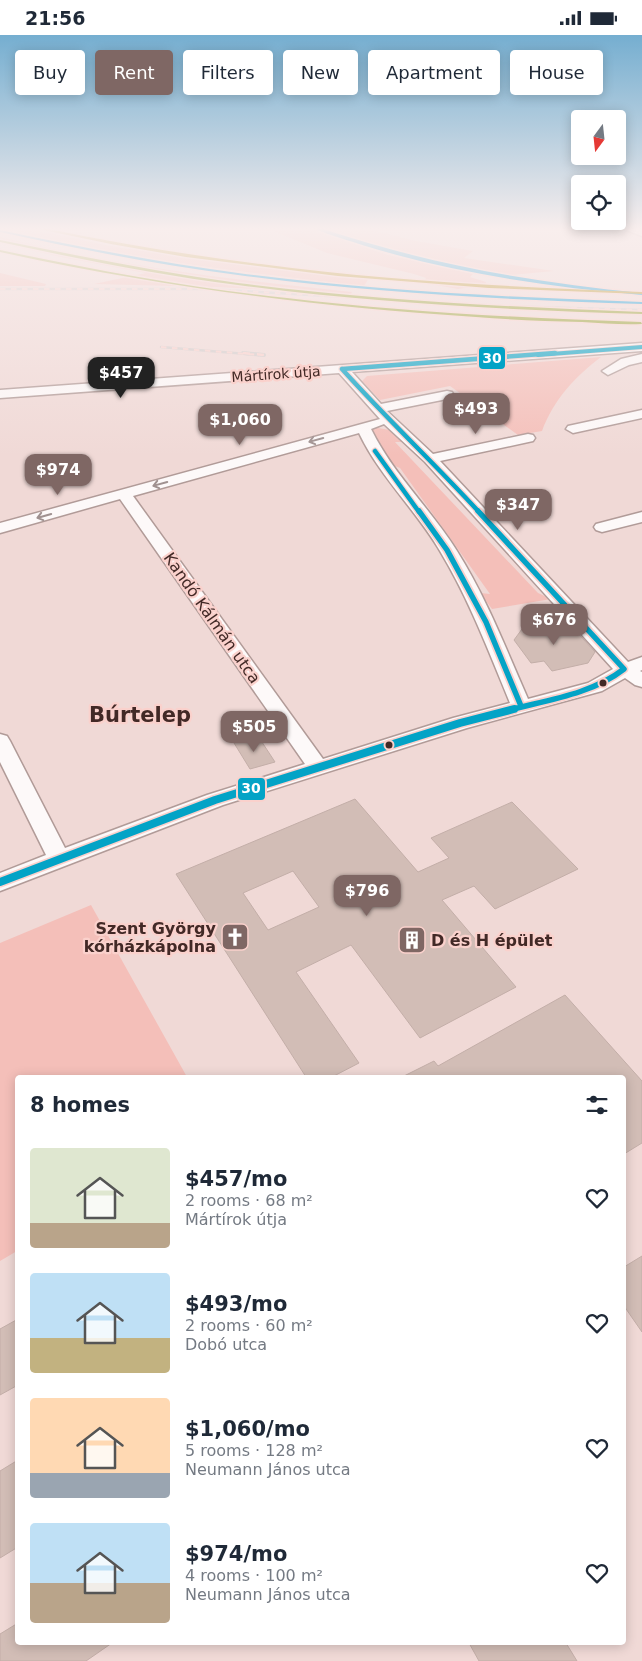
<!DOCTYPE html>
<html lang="en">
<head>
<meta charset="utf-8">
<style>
  :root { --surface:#fff; --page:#f6f6f7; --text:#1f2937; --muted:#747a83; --accent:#7f6764 }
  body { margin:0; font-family:"DejaVu Sans",sans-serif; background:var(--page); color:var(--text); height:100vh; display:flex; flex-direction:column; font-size:19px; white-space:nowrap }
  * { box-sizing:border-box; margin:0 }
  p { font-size:16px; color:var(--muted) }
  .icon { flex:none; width:28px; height:28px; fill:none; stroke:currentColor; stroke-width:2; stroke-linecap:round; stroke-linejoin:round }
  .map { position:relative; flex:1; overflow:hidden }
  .sheet { position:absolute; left:15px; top:1040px; width:611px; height:570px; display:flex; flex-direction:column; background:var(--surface); border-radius:5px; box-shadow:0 2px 12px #0003 }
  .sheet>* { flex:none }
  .hud { position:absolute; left:15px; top:15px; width:612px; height:45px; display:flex; gap:10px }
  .needle { width:32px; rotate:195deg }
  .buttons { position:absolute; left:571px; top:75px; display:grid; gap:10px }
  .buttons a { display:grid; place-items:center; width:55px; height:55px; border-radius:5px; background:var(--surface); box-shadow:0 2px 12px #0003; font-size:25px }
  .price { position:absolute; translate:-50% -42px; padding:0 11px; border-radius:10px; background:var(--accent); color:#fff; font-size:16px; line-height:32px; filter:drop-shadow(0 1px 2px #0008) }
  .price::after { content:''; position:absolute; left:50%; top:30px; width:15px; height:11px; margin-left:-8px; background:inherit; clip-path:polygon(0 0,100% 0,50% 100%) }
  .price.selected { background:#222; color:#fff }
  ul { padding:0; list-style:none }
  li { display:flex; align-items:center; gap:15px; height:125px; padding:0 15px }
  li span { display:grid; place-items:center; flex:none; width:140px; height:100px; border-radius:5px; color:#555 }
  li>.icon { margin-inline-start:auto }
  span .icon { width:60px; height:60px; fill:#fffc; stroke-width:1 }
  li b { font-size:21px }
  h2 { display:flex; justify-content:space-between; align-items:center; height:60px; padding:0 15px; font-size:21px }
  .tag { padding:0 18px; border-radius:5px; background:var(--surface); box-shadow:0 2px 12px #0003; font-size:18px; line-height:45px }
  .tag.selected { background:var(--accent); color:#fff }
  .status { display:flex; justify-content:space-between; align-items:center; height:35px; padding:0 25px; background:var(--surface); direction:ltr }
  .status svg { height:14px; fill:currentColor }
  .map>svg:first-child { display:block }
  .green { fill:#f4bfb9 }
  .building { fill:#d2bdb6; stroke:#c3aea8; fill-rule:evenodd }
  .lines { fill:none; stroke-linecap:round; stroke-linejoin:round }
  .minor-casing { stroke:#b19b98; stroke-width:3 }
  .minor { fill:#fdf9f9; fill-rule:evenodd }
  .rail-far1-casing { stroke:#d1cbca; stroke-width:2.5 }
  .rail-casing { stroke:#d1cbca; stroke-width:4 }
  .rail-far1 { stroke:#fad1cc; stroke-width:2; stroke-dasharray:5.5; stroke-linecap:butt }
  .rail { stroke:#fad1cc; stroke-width:2.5; stroke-dasharray:7; stroke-linecap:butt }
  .bus-1-far3-casing { stroke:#fad1cc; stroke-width:5.5 }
  .bus-1-far2-casing { stroke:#fad1cc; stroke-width:7 }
  .bus-1-far1-casing { stroke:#fad1cc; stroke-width:9 }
  .bus-1-casing { stroke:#fad1cc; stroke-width:11 }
  .bus-1-far3 { stroke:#03a3c6; stroke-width:4 }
  .bus-1-far2 { stroke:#03a3c6; stroke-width:4.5 }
  .bus-1-far1 { stroke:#03a3c6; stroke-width:5.5 }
  .bus-1 { stroke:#03a3c6; stroke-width:8 }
  .rail-1-casing { stroke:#fad1cc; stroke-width:3 }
  .rail-2-casing { stroke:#fad1cc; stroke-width:3 }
  .rail-3-casing { stroke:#fad1cc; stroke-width:3 }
  .rail-4-casing { stroke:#fad1cc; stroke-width:3 }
  .rail-5-casing { stroke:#fad1cc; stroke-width:3 }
  .rail-1 { fill:#039ada; fill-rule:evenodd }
  .rail-2 { fill:#8f9a21; fill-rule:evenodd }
  .rail-3 { fill:#039ada; fill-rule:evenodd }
  .rail-4 { fill:#b38b0f; fill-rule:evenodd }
  .rail-5 { fill:#8f9a21; fill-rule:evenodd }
  .oneway { stroke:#a09190 }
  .bus-dot { fill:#422926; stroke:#fad1cc; stroke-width:2 }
  .labels { text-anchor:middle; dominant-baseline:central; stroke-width:4.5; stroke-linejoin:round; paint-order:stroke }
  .far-street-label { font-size:14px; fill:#422926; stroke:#fad1cc }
  .street-label { font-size:16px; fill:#422926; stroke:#fad1cc }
  .poi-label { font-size:16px; font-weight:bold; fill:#422926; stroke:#fad1cc; text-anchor:end }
  .district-label { font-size:21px; font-weight:bold; fill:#422926; stroke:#fad1cc }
  .line-badge { stroke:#fad1cc; stroke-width:2 }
  .badge-label { font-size:14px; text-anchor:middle; font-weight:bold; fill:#fff }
</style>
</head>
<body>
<div class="status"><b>21:56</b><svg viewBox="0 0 49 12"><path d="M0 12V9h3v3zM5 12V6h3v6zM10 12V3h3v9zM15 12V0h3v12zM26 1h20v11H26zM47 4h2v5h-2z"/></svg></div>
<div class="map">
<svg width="642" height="1626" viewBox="0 0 642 1626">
  <rect width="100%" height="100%" fill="#f0d9d6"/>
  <!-- green -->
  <path class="green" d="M 3,193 C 44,193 83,207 123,213 C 205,225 287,234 369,243 L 364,251 C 244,237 121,224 3,193 Z
    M 266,193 L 307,193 L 388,220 L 473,239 L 470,242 L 486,247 L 485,250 L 458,254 L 414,246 L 424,246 L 426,243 L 414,239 L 327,218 Z
    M 319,193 L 364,193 L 416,206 L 473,216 L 464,223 L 554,236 L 511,240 L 471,234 L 378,213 Z
    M 0,202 C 115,231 234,245 352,257 L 351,259 L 215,252 L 94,249 L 146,238 L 61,222 L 0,208 Z
    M 0,238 L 46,249 L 45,251 L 0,251 Z
    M 601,322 C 575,342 554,364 542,396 L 518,400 L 450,351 L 380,365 L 362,346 L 367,341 Z
    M 372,392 L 390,395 L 402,407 L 395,407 L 538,558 L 551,564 L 492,574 L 480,558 L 490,559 L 400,433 L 390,429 L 365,395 Z
    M 91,870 L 187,1042 L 18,1042 L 17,1216 L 0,1226 L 0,908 Z"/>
  <!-- building -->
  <path class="building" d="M 558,588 L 572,592 L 595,617 L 588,628 L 552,636 L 544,626 L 531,628 L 514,605 L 522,594 Z
    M 258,701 L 275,727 L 250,734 L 234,708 Z
    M 355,764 L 418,837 L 449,823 L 431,803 L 512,767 L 578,834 L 495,874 L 474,851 L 442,865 L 516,952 L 420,1003 L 351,910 L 296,937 L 359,1028 L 332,1042 L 306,1042 L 176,839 ZM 293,836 L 319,872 L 268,895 L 243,858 Z
    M 565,960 L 642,1046 L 642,1108 L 624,1119 L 624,1042 L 402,1042 L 434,1026 L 438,1031 Z
    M 642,1221 L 642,1297 L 624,1271 L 624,1232 Z
    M 18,1284 L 18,1350 L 0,1360 L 0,1294 Z
    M 18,1425 L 18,1512 L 0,1523 L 0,1436 Z
    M 18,1588 L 18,1608 L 112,1608 L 86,1626 L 0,1626 L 0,1599 Z
    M 469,1608 L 566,1608 L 577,1626 L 479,1626 Z"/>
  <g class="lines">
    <!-- minor casing -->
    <g class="minor-casing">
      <path id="minor" d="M 625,193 L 642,194 L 642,201 L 626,195 Z
        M 642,308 L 642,316 L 352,337 L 381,369 L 447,356 L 452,357 L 454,360 L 452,363 L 387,376 L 433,419 L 528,399 L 533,400 L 535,403 L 533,406 L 440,426 L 628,627 L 642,622 L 642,635 L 640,636 L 642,637 L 642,652 L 635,650 L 625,643 L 602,656 L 467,693 L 223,770 L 0,856 L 0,838 L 46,820 L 0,727 L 0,699 L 7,701 L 10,706 L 65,813 L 207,760 L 305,729 L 120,464 L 0,498 L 0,488 L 380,384 L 339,338 L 0,363 L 0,355 ZM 384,389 L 425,427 L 613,634 L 588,648 L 528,664 C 506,614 486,562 457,516 C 430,473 393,439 371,394 ZM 359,398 C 380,442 416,475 440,516 C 469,564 489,617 510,668 L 453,683 L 323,724 L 133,461 Z
        M 642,319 L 642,327 L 629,330 L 608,340 L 602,336 L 621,324 Z
        M 642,375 L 642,383 L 573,398 L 566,394 L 568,391 Z
        M 642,477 L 642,487 L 602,497 L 596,495 L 594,492 L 596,489 Z"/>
    </g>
    <!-- minor -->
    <use href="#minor" class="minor"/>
    <!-- rail-far1 casing -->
    <g class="rail-far1-casing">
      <path id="rail-far1" d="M 0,254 L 208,254 L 501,271 L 642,275
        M 161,312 L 259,320"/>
    </g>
    <!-- rail casing -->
    <g class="rail-casing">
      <path id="rail" d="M 243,318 L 264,320"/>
    </g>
    <!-- rail-far1 -->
    <use href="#rail-far1" class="rail-far1"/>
    <!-- rail -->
    <use href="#rail" class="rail"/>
    <!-- bus-1-far3 casing -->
    <g class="bus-1-far3-casing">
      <path id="bus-1-far3" d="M 538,320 L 642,312"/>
    </g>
    <!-- bus-1-far2 casing -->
    <g class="bus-1-far2-casing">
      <path id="bus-1-far2" d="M 342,334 L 555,318
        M 342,334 C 386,383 434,428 479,477
        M 375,416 L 419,477"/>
    </g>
    <!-- bus-1-far1 casing -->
    <g class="bus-1-far1-casing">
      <path id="bus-1-far1" d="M 419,476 L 447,515 L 486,587 L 521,671
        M 478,476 L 624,634 C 592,659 548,665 509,675"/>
    </g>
    <!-- bus-1 casing -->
    <g class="bus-1-casing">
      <path id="bus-1" d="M 0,847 L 215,765 L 460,688 L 514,674"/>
    </g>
    <!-- bus-1-far3 -->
    <use href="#bus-1-far3" class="bus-1-far3"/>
    <!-- bus-1-far2 -->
    <use href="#bus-1-far2" class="bus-1-far2"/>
    <!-- bus-1-far1 -->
    <use href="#bus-1-far1" class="bus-1-far1"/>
    <!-- bus-1 -->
    <use href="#bus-1" class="bus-1"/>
    <!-- rail-1 casing -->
    <g class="rail-1-casing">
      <path id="rail-1" d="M 0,195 C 79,212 158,227 238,238 C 372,256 507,262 642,267 L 642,269 C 507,265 372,258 238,240 C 158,230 79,214 0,197 Z"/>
    </g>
    <!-- rail-2 casing -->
    <g class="rail-2-casing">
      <path id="rail-2" d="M 0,205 C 79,221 158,237 238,248 C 372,265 507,272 642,277 L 642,279 C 507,275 372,268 238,250 C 158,240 79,224 0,207 Z"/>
    </g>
    <!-- rail-3 casing -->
    <g class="rail-3-casing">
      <path id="rail-3" d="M 313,193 L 320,193 C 427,229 530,247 642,258 L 642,260 C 553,252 465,240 379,215 C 357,208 334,202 313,193 Z"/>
    </g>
    <!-- rail-4 casing -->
    <g class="rail-4-casing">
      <path id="rail-4" d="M 34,193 L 44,193 C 116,208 188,220 261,229 C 387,246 515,252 642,257 L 642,259 L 489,253 L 338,241 L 186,222 L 111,209 Z"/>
    </g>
    <!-- rail-5 casing -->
    <g class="rail-5-casing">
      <path id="rail-5" d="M 0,215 C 95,235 190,253 287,263 C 404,277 523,283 641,287 L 642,289 C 622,290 602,288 582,287 C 546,286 511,285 476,282 C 315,272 157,251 0,217 Z"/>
    </g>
    <!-- rail-1 -->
    <use href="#rail-1" class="rail-1"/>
    <!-- rail-2 -->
    <use href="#rail-2" class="rail-2"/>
    <!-- rail-3 -->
    <use href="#rail-3" class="rail-3"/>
    <!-- rail-4 -->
    <use href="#rail-4" class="rail-4"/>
    <!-- rail-5 -->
    <use href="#rail-5" class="rail-5"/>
  </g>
  <!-- one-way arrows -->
  <defs><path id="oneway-shaft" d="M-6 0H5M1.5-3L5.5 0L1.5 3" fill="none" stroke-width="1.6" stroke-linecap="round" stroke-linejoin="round" transform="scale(1.25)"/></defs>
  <g class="oneway">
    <use href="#oneway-shaft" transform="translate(316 405) rotate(165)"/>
    <use href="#oneway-shaft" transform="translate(160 449) rotate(165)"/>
    <use href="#oneway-shaft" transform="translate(44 481) rotate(164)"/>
  </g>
  <!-- sky -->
  <linearGradient id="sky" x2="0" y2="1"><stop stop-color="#75aed0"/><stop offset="0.46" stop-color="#f8eeed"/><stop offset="1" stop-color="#f8eeed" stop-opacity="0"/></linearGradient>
  <rect width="642" height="421" fill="url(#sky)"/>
  <!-- icons -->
  <defs>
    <g id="church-square" transform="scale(1.4375)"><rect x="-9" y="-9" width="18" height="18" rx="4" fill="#7f6764" stroke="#fad1cc"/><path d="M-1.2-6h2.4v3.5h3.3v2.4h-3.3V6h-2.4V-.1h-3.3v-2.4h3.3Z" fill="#fff"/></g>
    <g id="building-square" transform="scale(1.4375)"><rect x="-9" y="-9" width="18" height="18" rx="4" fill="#7f6764" stroke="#fad1cc"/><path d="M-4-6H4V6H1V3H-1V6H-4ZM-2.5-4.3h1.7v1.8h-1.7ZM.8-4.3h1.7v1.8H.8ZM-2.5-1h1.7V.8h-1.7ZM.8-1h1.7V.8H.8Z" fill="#fff"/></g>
  </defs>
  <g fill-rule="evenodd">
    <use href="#church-square" x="235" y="902"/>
    <use href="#building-square" x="412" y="905"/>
  </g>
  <!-- markers -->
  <g class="bus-dot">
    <circle cx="603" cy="648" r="4.5"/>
    <circle cx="389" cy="710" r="4.5"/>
  </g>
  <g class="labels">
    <!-- far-street labels -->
    <g class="far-street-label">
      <text transform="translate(276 339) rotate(-4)">Mártírok útja</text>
    </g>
    <!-- street labels -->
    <g class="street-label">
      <text transform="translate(212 583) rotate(55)">Kandó Kálmán utca</text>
    </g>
    <!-- poi labels -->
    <g class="poi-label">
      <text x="216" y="893">Szent György<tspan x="216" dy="18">kórházkápolna</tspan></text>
      <text x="431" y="905" text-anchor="start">D és H épület</text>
    </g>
    <!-- district labels -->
    <g class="district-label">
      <text x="140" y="680">Búrtelep</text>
    </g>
  </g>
  <g class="line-badge">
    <rect x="478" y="311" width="28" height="24" rx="5" fill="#03a3c6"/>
    <rect x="237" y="742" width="29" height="24" rx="5" fill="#03a3c6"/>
  </g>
  <g class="badge-label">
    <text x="492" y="328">30</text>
    <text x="251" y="758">30</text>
  </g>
</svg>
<div class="buttons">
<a><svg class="needle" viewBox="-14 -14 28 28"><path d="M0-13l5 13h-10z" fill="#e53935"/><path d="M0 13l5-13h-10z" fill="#747a83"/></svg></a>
<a><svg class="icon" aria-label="locate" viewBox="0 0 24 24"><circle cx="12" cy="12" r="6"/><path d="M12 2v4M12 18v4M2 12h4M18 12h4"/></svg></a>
</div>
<b class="price selected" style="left:121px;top:364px">$457</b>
<b class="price" style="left:476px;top:400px">$493</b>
<b class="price" style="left:240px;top:411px">$1,060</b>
<b class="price" style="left:58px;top:461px">$974</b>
<b class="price" style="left:518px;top:496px">$347</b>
<b class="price" style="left:554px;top:611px">$676</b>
<b class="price" style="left:254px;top:718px">$505</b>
<b class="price" style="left:367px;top:882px">$796</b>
<div class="hud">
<a class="tag">Buy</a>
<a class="tag selected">Rent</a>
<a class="tag">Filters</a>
<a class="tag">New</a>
<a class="tag">Apartment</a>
<a class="tag">House</a>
</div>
<section class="sheet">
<h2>8 homes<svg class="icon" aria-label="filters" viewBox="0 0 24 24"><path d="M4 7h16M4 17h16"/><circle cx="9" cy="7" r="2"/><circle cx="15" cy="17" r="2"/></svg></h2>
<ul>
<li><span style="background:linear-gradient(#dfe7d0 75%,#b9a48a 0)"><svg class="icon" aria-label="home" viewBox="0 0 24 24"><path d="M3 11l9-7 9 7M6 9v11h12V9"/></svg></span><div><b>$457/mo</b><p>2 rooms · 68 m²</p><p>Mártírok útja</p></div><svg class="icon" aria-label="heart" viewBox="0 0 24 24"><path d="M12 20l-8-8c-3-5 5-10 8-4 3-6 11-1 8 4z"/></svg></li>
<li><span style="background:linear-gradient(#bfe0f5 65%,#c2b280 0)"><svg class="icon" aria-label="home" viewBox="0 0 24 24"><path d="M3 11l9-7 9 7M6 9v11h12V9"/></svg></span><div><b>$493/mo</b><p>2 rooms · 60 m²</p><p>Dobó utca</p></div><svg class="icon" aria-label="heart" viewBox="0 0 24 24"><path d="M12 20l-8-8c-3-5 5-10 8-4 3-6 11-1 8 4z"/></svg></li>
<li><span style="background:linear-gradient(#ffd9b3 75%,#9aa5b1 0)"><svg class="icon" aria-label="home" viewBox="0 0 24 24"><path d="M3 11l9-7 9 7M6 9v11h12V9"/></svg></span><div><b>$1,060/mo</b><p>5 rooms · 128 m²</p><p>Neumann János utca</p></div><svg class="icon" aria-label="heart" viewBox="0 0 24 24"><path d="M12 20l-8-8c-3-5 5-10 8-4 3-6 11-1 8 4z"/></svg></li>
<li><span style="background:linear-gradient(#bfe0f5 60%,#b9a48a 0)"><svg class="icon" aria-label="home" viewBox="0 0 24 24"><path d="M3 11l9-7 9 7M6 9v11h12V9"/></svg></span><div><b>$974/mo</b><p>4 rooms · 100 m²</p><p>Neumann János utca</p></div><svg class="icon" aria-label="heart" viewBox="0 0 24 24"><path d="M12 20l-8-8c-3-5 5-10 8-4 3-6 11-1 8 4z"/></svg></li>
</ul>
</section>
</div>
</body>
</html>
